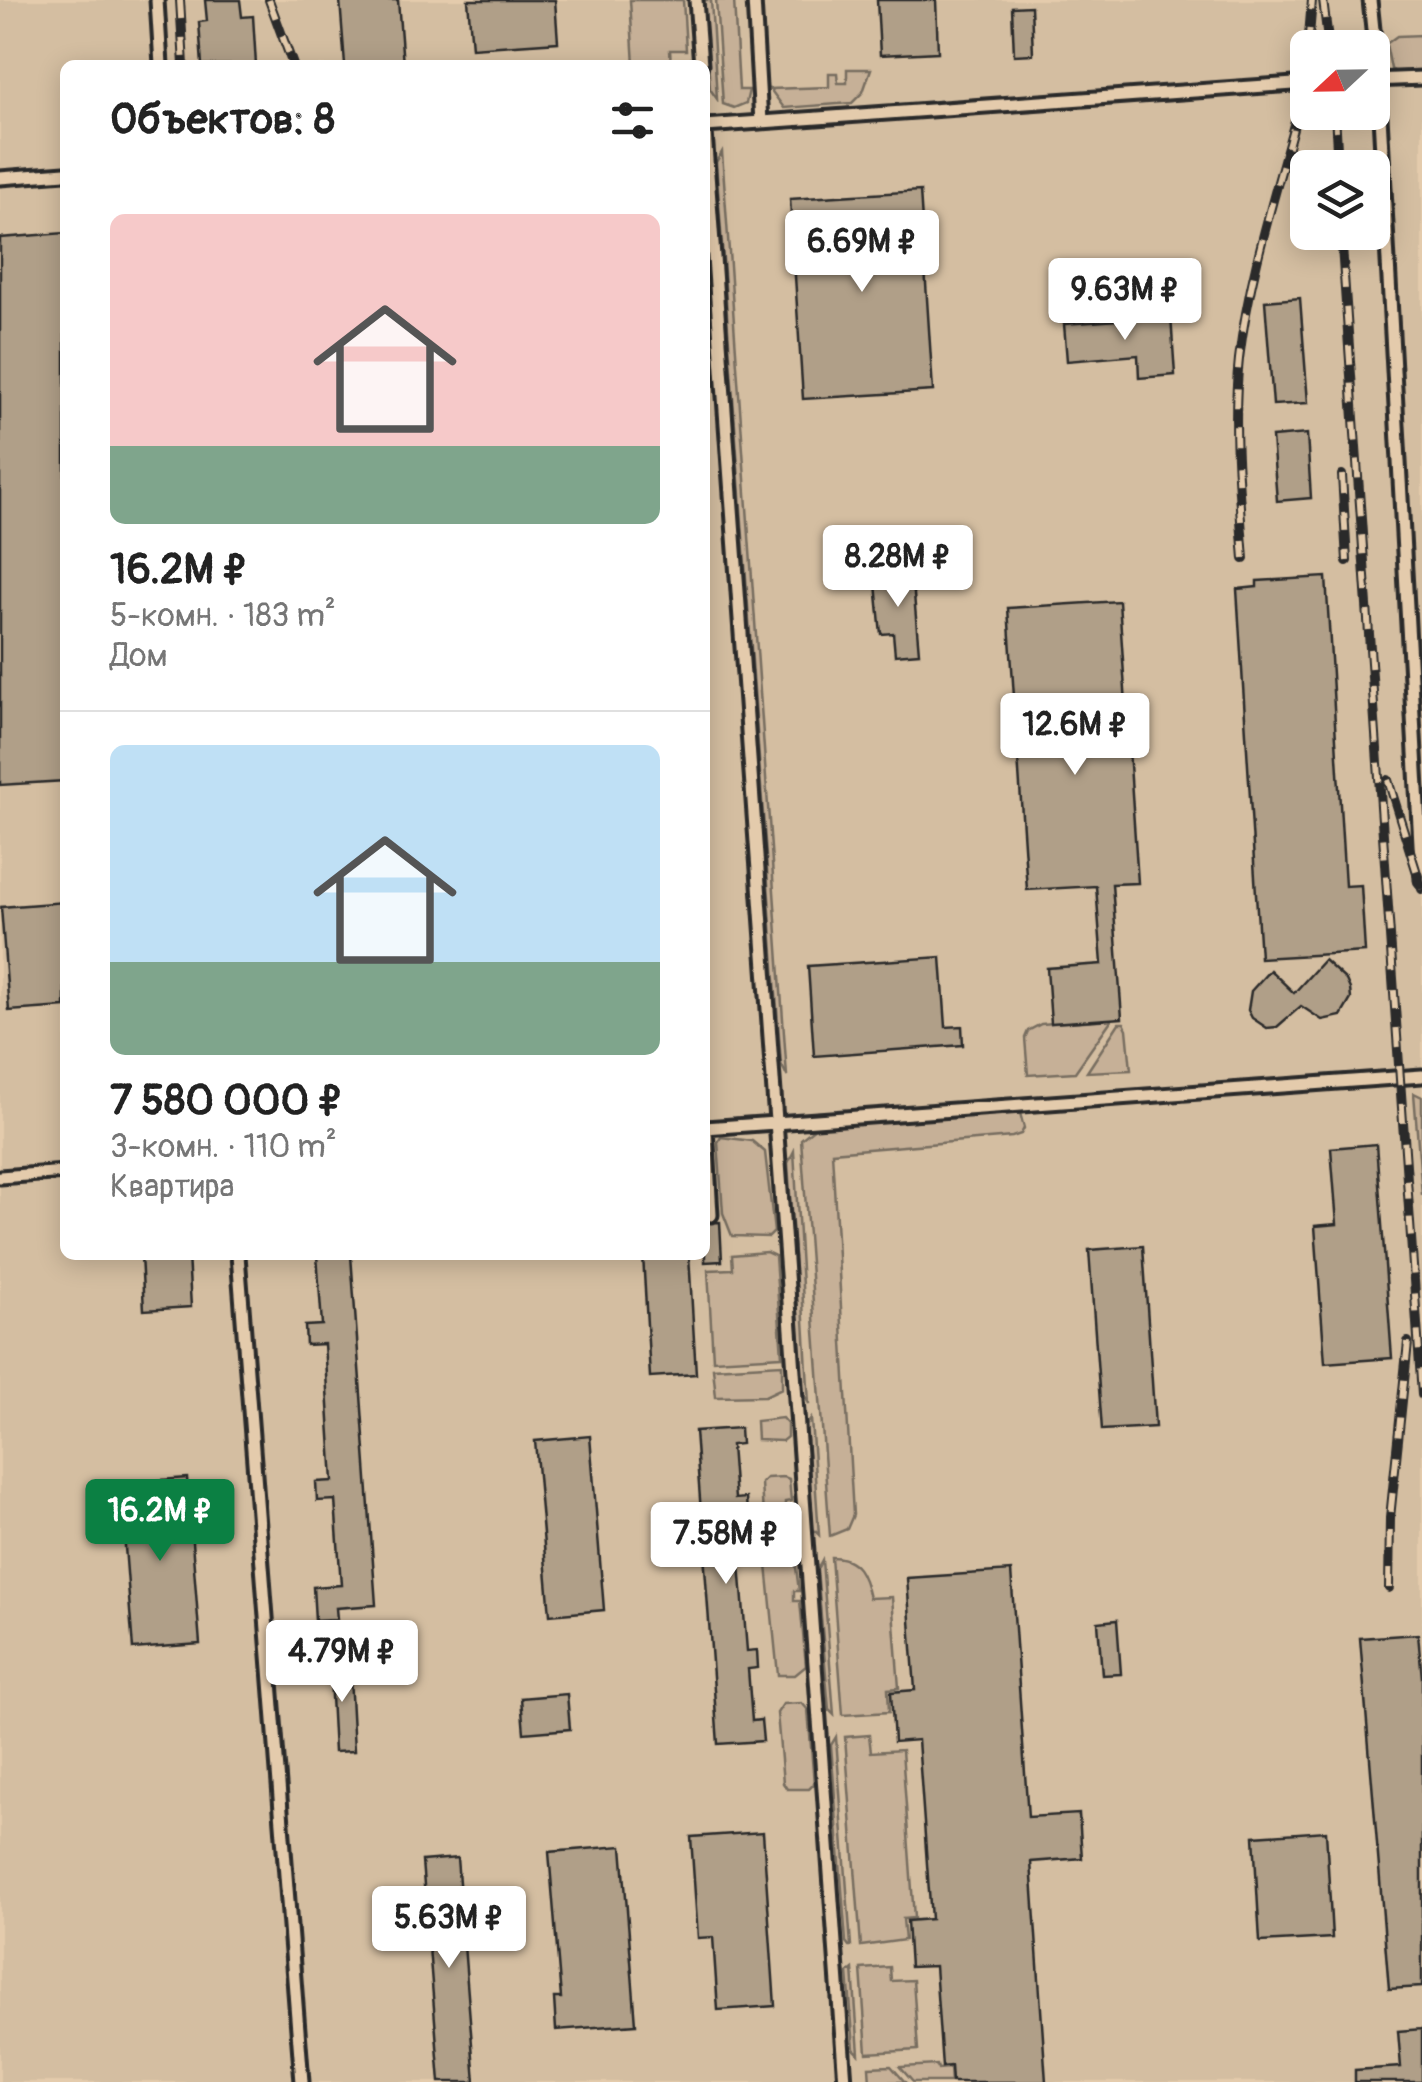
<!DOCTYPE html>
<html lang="ru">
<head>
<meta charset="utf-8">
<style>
  :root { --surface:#fff; --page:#f2f2f2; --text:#222; --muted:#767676; --line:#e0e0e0; --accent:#0b8043 }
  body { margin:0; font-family:Pangolin,sans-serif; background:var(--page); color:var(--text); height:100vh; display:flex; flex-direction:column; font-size:38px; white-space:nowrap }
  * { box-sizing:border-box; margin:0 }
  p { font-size:32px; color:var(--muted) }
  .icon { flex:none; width:55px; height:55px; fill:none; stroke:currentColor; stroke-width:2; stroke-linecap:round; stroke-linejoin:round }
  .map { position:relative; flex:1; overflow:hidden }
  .details { position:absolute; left:60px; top:60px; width:650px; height:1200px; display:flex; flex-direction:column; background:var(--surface); border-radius:15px; box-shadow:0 5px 25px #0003 }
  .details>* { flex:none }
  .needle { width:65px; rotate:248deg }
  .tools { position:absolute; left:1290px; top:30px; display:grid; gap:20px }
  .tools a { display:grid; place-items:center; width:100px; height:100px; border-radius:15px; background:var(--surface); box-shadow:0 5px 25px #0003; font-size:50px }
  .price { position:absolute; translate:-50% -85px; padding:0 22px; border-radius:10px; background:#fff; color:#222; font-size:32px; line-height:65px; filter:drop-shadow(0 2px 5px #0008) }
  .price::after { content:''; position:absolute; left:50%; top:60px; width:30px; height:22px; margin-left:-15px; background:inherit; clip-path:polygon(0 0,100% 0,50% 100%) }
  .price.on { background:var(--accent); color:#fff }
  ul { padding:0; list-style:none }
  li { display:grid; align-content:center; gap:20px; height:530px; padding:0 50px }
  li+li { border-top:2px solid var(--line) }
  li span { display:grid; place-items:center; height:310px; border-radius:15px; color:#555 }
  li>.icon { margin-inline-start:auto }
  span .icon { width:180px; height:180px; fill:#fffc; stroke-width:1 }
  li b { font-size:42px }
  h2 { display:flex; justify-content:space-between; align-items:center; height:120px; padding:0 50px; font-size:42px }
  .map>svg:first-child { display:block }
  .built { fill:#d4bea1; fill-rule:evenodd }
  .green { fill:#c6b097; stroke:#786e61; stroke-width:2.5 }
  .building { fill:#b09f88; stroke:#2b2b2b; stroke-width:2.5 }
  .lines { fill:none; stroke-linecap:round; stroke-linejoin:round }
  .service-casing { stroke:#2b2b2b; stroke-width:19 }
  .service { stroke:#e4cbac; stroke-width:11 }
  .rail-casing { stroke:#2b2b2b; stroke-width:10 }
  .rail { stroke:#e4cbac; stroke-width:6; stroke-dasharray:19; stroke-linecap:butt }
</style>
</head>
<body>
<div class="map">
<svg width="1422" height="2082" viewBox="0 0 1422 2082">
  <rect width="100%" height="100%" fill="#e4cbac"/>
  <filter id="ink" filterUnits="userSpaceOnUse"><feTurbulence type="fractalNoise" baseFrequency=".01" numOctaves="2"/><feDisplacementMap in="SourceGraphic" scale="20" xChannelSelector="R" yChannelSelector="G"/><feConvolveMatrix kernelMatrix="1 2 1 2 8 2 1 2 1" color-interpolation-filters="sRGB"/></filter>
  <g filter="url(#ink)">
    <!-- built -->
    <path class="built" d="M 0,0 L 1422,0 L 1422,2082 L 0,2082 ZM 1308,48 L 1372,48 L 1372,112 L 1308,112 ZM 65,65 L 705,65 L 705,1255 L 65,1255 ZM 1308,168 L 1372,168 L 1372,232 L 1308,232 Z"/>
    <!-- green -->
    <path class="green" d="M 630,0 L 683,0 L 686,50 L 670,50 L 671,65 L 634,65 Z
      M 704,0 L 711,0 L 717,99 L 710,89 Z
      M 716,0 L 734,0 L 739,90 L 749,90 L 746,103 L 734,108 L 723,104 Z
      M 1422,35 L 1422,75 L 1401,75 L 1391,69 L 1386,44 L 1397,36 Z
      M 847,69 L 871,69 L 863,92 L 852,103 L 784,108 L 770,89 L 829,87 L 829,73 L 837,73 L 838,83 L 847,83 Z
      M 722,152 L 787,1076 L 781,1064 L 716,162 Z
      M 1112,1019 L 1075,1072 L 1028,1075 L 1025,1038 L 1028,1031 L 1041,1024 Z
      M 1119,1023 L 1124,1023 L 1127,1029 L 1131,1070 L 1087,1072 Z
      M 1414,1093 L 1422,1097 L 1422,1195 Z
      M 1020,1113 L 1024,1128 L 1021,1134 L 1012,1137 L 832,1152 L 853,1515 L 847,1529 L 830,1536 L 801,1139 L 816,1127 Z
      M 721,1137 L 752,1141 L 765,1152 L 774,1232 L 769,1237 L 732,1236 L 723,1213 L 718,1142 Z
      M 794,1151 L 809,1404 L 803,1392 L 788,1163 Z
      M 766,1252 L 775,1256 L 782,1356 L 713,1360 L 708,1270 L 733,1269 L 732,1255 Z
      M 782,1364 L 782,1388 L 765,1396 L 716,1397 L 713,1368 Z
      M 782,1418 L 787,1424 L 787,1437 L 782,1441 L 757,1440 L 756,1421 Z
      M 811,1419 L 819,1535 L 813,1529 L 806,1426 Z
      M 784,1477 L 789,1479 L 791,1501 L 785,1502 L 785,1511 L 791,1511 L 793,1527 L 764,1531 L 761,1483 L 766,1478 Z
      M 831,1557 C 858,1557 864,1575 869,1598 L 892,1597 L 899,1688 L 888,1689 L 889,1712 L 843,1715 Z
      M 795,1559 L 799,1591 L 794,1591 L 794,1601 L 800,1601 L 806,1666 L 795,1675 L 778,1675 L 767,1565 L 772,1560 Z
      M 822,1560 L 834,1715 L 829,1710 L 817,1569 Z
      M 802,1703 L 808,1710 L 814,1784 L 809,1789 L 787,1789 L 783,1783 L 777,1713 L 783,1704 Z
      M 869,1735 L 871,1752 L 902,1750 L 914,1918 L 903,1919 L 905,1940 L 861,1946 L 845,1737 Z
      M 836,1737 L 851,1946 L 849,1946 L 846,1942 L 831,1745 Z
      M 890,1967 L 891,1981 L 913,1980 L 918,2050 L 867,2053 L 861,1969 Z
      M 853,1969 L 859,2054 L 854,2049 L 848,1973 Z
      M 937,2065 L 938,2069 L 950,2068 L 951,2082 L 913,2082 L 900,2067 Z
      M 891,2066 L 905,2082 L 870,2082 L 869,2067 Z"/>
    <!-- building -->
    <path class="building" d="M 205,0 L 240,0 L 242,17 L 253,16 L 256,65 L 202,65 L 199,22 L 207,21 Z
      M 340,0 L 398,0 L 403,65 L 345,65 Z
      M 468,0 L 555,0 L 558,42 L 472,48 Z
      M 877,0 L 936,0 L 938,52 L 880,55 Z
      M 1031,6 L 1033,54 L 1014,55 L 1012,7 Z
      M 920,191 L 933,391 L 803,399 L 790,199 Z
      M 65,233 L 65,781 L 0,785 L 0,238 Z
      M 1300,298 L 1308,403 L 1273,405 L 1265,301 Z
      M 1171,316 L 1175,375 L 1139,378 L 1138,355 L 1067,361 L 1064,324 Z
      M 1307,434 L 1311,498 L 1277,501 L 1272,437 Z
      M 912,571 L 919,653 L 895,655 L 893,633 L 881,634 L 875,574 Z
      M 1326,577 L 1345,886 L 1361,885 L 1365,952 L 1260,958 L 1237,589 L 1257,587 L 1257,581 Z
      M 1119,601 L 1138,883 L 1112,884 L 1122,1018 L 1051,1023 L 1047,968 L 1102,964 L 1096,886 L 1027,890 L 1008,608 Z
      M 65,902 L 65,1007 L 9,1011 L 1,907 Z
      M 941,957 L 946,1027 L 962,1026 L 963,1045 L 814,1056 L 808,966 Z
      M 1324,960 L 1346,980 L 1350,989 L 1351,999 L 1341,1016 L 1322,1020 L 1301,1006 L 1277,1027 L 1267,1028 L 1252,1018 L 1248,1010 L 1251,991 L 1270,970 L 1294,993 Z
      M 1376,1144 L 1392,1358 L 1325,1363 L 1315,1226 L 1337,1224 L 1331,1148 Z
      M 720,1222 L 722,1261 L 705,1262 L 705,1223 Z
      M 1143,1246 L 1155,1427 L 1102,1430 L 1089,1250 Z
      M 141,1255 L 188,1255 L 191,1307 L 144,1310 Z
      M 317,1255 L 351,1255 L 376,1605 L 336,1608 L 337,1619 L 315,1620 L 313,1587 L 341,1585 L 335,1500 L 317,1501 L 316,1482 L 333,1481 L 324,1344 L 306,1345 L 305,1326 L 322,1325 Z
      M 643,1255 L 689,1255 L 696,1374 L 650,1377 Z
      M 740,1428 L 741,1444 L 731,1445 L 735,1499 L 746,1498 L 747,1513 L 736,1514 L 747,1651 L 757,1650 L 758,1668 L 748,1669 L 752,1721 L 761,1720 L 763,1741 L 718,1744 L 695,1431 Z
      M 590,1436 L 604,1610 L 550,1615 L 535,1441 Z
      M 187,1478 L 200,1644 L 133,1649 L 120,1483 Z
      M 1011,1571 L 1028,1817 L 1079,1814 L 1082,1858 L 1031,1862 L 1046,2082 L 952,2082 L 951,2066 L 942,2067 L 935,1966 L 910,1967 L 907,1921 L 931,1919 L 918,1740 L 894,1742 L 891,1692 L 915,1690 L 907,1578 Z
      M 1117,1620 L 1121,1674 L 1102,1675 L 1098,1622 Z
      M 1418,1634 L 1422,1678 L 1422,1987 L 1389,1989 L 1360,1638 Z
      M 349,1658 L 354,1751 L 334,1752 L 329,1659 Z
      M 567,1694 L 570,1729 L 524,1733 L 521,1698 Z
      M 1326,1831 L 1332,1938 L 1260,1942 L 1254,1836 Z
      M 763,1832 L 775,2006 L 718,2010 L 713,1937 L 698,1938 L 691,1837 Z
      M 622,1846 L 636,2024 L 556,2030 L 554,1998 L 561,1998 L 549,1852 Z
      M 457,1858 L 475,2082 L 440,2082 L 422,1861 Z
      M 1422,2029 L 1422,2082 L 1355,2082 L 1355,2070 L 1401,2067 L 1398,2031 Z"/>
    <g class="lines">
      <!-- service casing -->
      <g class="service-casing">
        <path id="service" d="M 157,0 L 161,65
          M 696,0 L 701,65
          M 754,0 L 761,122
          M 1370,0 L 1378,79 L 1422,880
          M 1372,80 L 1422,78
          M 705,126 L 1308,83
          M 705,132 L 845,2082
          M 0,178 L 65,173
          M 705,1128 L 1422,1076
          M 706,1128 L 711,1215
          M 0,1177 L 65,1172
          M 238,1255 L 302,2082"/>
      </g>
      <!-- service -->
      <use href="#service" class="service"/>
      <!-- rail casing -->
      <g class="rail-casing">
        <path id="rail" d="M 180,0 L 184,65
          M 269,0 L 293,65
          M 1323,0 L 1329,48
          M 1308,48 L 1312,0
          M 1335,112 L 1338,168
          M 1341,232 L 1422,1395
          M 1342,475 L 1347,561
          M 1244,559 C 1239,492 1232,426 1239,359 C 1250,266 1282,174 1305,83 L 1308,52
          M 1388,780 L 1422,889
          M 1389,1588 L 1390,1518 L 1408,1342"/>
      </g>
      <!-- rail -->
      <use href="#rail" class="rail"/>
    </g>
  </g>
</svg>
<div class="tools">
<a><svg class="needle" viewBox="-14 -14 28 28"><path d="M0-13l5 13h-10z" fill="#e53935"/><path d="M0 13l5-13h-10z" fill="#767676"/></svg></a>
<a><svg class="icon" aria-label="layers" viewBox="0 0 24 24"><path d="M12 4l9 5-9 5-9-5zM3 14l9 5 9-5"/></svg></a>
</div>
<b class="price" style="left:862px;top:295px">6.69M ₽</b>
<b class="price" style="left:1125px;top:343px">9.63M ₽</b>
<b class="price" style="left:898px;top:610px">8.28M ₽</b>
<b class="price" style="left:1075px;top:778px">12.6M ₽</b>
<b class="price on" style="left:160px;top:1564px">16.2M ₽</b>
<b class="price" style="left:726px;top:1587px">7.58M ₽</b>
<b class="price" style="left:342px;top:1705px">4.79M ₽</b>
<b class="price" style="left:449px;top:1971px">5.63M ₽</b>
<section class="details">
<h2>Объектов: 8<svg class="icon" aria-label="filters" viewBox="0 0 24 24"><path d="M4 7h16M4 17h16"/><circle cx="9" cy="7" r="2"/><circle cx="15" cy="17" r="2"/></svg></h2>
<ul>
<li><span style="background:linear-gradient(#f6c9c9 75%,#7fa58c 0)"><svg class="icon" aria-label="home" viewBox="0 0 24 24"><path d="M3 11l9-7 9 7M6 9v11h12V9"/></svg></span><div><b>16.2M ₽</b><p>5-комн. · 183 m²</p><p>Дом</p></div></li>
<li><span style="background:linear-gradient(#bfe0f5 70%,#7fa58c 0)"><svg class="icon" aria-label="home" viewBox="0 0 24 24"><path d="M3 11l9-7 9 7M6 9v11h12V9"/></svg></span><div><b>7 580 000 ₽</b><p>3-комн. · 110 m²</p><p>Квартира</p></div></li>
</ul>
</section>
</div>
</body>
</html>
